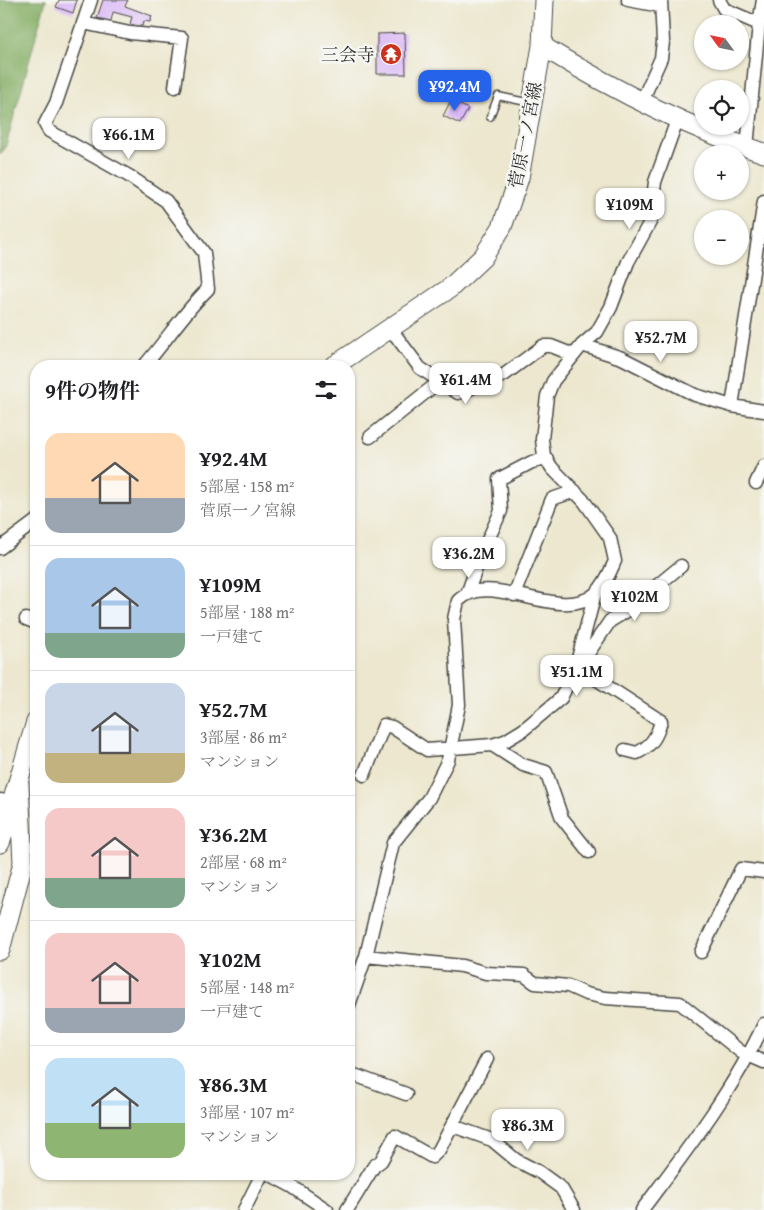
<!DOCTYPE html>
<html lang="ja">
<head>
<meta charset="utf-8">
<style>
  :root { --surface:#fff; --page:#f2f2f2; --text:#202124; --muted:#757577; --line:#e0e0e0; --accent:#2563eb }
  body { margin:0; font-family:"Gentium Book Plus","Noto Serif JP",serif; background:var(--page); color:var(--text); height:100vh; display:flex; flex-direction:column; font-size:19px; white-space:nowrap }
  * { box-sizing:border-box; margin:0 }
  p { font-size:16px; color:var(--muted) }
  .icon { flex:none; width:28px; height:28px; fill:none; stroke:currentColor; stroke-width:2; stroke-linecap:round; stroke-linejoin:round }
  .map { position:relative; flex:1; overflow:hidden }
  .side { position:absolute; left:30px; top:360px; width:325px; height:820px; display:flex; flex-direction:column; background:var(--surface); border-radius:20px; box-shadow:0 1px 4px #0004 }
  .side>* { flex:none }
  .needle { width:32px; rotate:303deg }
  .tools { position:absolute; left:694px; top:15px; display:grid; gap:10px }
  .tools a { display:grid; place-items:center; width:55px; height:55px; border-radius:50%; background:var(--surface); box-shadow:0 1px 4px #0004; font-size:25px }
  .price { position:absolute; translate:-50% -42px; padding:0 11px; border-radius:10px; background:#fff; color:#222; font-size:16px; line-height:32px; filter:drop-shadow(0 1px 2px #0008) }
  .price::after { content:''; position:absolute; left:50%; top:30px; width:15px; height:11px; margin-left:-8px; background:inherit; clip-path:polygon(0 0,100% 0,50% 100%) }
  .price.selected { background:var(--accent); color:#fff }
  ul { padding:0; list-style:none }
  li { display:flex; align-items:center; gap:15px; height:125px; padding:0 15px }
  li+li { border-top:1px solid var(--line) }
  li span { display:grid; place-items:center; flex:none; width:140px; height:100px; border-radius:15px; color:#555 }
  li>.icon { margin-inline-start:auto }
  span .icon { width:60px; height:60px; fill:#fffc; stroke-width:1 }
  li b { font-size:21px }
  h2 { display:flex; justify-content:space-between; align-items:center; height:60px; padding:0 15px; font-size:21px }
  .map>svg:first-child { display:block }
  .forest { fill:#86af66; stroke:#586d48 }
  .building { fill:#d7b2f7 }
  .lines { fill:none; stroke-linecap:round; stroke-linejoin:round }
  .lane-casing { stroke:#484743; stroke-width:9 }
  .street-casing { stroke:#484743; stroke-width:15 }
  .secondary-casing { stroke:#484743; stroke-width:21 }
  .lane { stroke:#fff; stroke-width:6 }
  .street { stroke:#fff; stroke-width:12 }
  .secondary { stroke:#fff; stroke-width:19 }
  .labels { text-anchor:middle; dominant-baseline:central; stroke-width:5; stroke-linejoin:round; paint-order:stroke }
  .poi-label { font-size:18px; fill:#2b2b2b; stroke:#f6f6f2; text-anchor:end }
  .street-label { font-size:18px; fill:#2b2b2b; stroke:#f6f6f2 }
</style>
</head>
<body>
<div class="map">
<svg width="764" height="1210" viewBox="0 0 764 1210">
  <rect width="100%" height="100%" fill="#f6f6f2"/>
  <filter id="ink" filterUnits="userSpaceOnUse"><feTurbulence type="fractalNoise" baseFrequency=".02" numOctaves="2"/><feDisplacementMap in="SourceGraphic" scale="10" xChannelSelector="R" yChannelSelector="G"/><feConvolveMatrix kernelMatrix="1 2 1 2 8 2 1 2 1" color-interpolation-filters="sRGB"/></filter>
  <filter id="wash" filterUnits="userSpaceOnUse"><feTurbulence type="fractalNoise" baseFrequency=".0096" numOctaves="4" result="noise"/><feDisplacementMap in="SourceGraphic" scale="20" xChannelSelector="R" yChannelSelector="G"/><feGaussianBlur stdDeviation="1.12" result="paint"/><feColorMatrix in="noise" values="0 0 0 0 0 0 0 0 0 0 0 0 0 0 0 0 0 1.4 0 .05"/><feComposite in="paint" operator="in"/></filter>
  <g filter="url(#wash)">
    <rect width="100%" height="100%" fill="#ece7ce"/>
    <!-- forest -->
    <path class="forest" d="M 0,0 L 46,0 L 5,149 L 0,154 Z"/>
    <g id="blocks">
      <!-- building -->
      <path class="building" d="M 59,0 L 77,0 L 73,13 L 56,7 Z
        M 103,0 L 128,0 L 125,6 L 152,16 L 150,22 L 144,21 L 142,26 L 134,25 L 130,24 L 132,17 L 113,12 L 111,21 L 97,18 Z
        M 405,33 L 406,74 L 377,74 L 377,34 Z
        M 451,100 L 468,109 L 460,124 L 443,116 Z"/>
    </g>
  </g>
  <g filter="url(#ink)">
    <use href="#blocks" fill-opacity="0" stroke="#484743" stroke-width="1"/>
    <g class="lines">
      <!-- lane casing -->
      <g class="lane-casing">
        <path id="lane" d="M 490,117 L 498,96 L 531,103"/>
      </g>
      <!-- street casing -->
      <g class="street-casing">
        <path id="street" d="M 91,0 L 56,103 L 45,124 L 49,131 L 129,176 L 166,201 L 204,253 L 208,289 C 184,312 166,341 144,366
          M 628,0 L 660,6
          M 719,0 L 724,9 L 759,24 L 747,147
          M 83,23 L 130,33 L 182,38 L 175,87
          M 759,24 L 763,0
          M 642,101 L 661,58 L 663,42 L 661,0
          M 390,328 L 420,368 L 458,393 L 504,375 L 543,346 L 551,346 L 574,355
          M 582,345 L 622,358 L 695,395 L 732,406 L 764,411
          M 732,406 L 764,201
          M 370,437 L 440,381
          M 756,483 L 764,466
          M 0,548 L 36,521
          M 467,594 L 481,555 L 501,511 L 499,479 L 532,462 L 547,459
          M 514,595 L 552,499 L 575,491
          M 26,619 L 36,623
          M 580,665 L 610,621 L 625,612 L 681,566
          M 576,666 L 661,721 C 657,737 651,746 637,753 L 625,750
          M 492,745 L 505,741 L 523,730 L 561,698 L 576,666 L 595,594
          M 364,775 L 384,725 L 392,727 L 427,750 L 492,745 L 523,765 L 546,772 L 562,818 L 589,852
          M 0,803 L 1,800 L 12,804
          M 701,952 L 741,869 L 764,872
          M 366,956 L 462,966 L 486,973 L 524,975 L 535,983 L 568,986 L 586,994 L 605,998 L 680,1003 L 741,1052 L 764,1062
          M 349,1005 L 366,956 L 393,843 L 429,798 L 448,760 L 459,705 L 454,619 L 458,601 C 489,568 559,624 595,594 C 605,585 610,572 615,561 L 610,538 L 584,501 L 552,468 L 544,456 L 542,439 L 547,396 L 553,381 L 582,345 L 597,332 L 611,307 L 628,262 L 650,222 L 655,182 L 677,120
          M 349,1073 L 406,1094
          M 453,1126 L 492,1140 L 516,1160 L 539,1172 L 561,1188 L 574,1210
          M 269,1174 L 293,1187 L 327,1210
          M 244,1210 L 262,1174
          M 347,1210 L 374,1166 L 381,1161 L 395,1136 L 432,1157 L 439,1150 L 487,1059
          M 642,1210 C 686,1151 733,1091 764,1024"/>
      </g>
      <!-- secondary casing -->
      <g class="secondary-casing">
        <path id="secondary" d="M 542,46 C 612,89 685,127 764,153
          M 334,366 L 450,288 L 483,257 L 502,227 L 519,178 L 542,46 L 544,0
          M 0,843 L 36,722
          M 0,950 L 23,863 L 19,783"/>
      </g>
      <!-- lane -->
      <use href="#lane" class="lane"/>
      <!-- street -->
      <use href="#street" class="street"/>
      <!-- secondary -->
      <use href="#secondary" class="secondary"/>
    </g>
  </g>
  <!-- icons -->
  <defs>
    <g id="temple-disc" transform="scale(1.125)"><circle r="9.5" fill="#c8321e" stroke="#f6f6f2"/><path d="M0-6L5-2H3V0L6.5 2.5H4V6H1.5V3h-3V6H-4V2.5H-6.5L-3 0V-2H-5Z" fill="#fff"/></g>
  </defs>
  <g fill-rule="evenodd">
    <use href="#temple-disc" x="391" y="54"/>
  </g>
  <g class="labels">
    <!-- poi labels -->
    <g class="poi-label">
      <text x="375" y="54">三会寺</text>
    </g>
    <!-- street labels -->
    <g class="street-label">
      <text transform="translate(525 135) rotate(-79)">菅原一ノ宮線</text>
    </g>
  </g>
</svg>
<div class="tools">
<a><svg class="needle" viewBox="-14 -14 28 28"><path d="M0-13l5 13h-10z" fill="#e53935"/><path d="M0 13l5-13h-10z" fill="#757577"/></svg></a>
<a><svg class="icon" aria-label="locate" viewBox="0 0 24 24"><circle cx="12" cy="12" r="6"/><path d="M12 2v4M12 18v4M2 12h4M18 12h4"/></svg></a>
<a>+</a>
<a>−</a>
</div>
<b class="price selected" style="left:455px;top:112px">¥92.4M</b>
<b class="price" style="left:129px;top:160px">¥66.1M</b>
<b class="price" style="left:630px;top:230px">¥109M</b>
<b class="price" style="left:661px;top:363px">¥52.7M</b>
<b class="price" style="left:466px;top:405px">¥61.4M</b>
<b class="price" style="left:469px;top:579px">¥36.2M</b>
<b class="price" style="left:635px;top:622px">¥102M</b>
<b class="price" style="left:577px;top:697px">¥51.1M</b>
<b class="price" style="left:528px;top:1151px">¥86.3M</b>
<section class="side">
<h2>9件の物件<svg class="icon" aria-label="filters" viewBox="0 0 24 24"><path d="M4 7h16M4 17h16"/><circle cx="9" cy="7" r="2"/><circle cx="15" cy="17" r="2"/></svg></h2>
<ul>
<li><span style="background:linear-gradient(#ffd9b3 65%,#9aa5b1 0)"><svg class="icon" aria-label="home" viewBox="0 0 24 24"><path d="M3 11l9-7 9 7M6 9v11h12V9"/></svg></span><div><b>¥92.4M</b><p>5部屋 · 158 m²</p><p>菅原一ノ宮線</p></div></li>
<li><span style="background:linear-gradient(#a9c7e8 75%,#7fa58c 0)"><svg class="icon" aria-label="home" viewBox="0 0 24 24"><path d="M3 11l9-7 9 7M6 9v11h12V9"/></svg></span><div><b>¥109M</b><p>5部屋 · 188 m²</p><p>一戸建て</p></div></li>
<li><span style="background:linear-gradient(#c9d6e8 70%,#c2b280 0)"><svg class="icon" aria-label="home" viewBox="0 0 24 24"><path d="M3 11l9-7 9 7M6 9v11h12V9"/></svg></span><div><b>¥52.7M</b><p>3部屋 · 86 m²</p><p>マンション</p></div></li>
<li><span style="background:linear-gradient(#f6c9c9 70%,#7fa58c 0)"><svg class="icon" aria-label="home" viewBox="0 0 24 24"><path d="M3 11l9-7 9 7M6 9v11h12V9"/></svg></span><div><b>¥36.2M</b><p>2部屋 · 68 m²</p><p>マンション</p></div></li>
<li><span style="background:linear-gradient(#f6c9c9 75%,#9aa5b1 0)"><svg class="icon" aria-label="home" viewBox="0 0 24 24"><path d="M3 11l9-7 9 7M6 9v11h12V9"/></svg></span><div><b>¥102M</b><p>5部屋 · 148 m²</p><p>一戸建て</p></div></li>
<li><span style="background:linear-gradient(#bfe0f5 65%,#8fb573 0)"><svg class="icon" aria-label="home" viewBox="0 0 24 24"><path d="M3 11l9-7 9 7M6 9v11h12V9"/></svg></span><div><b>¥86.3M</b><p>3部屋 · 107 m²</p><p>マンション</p></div></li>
</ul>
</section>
</div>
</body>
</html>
